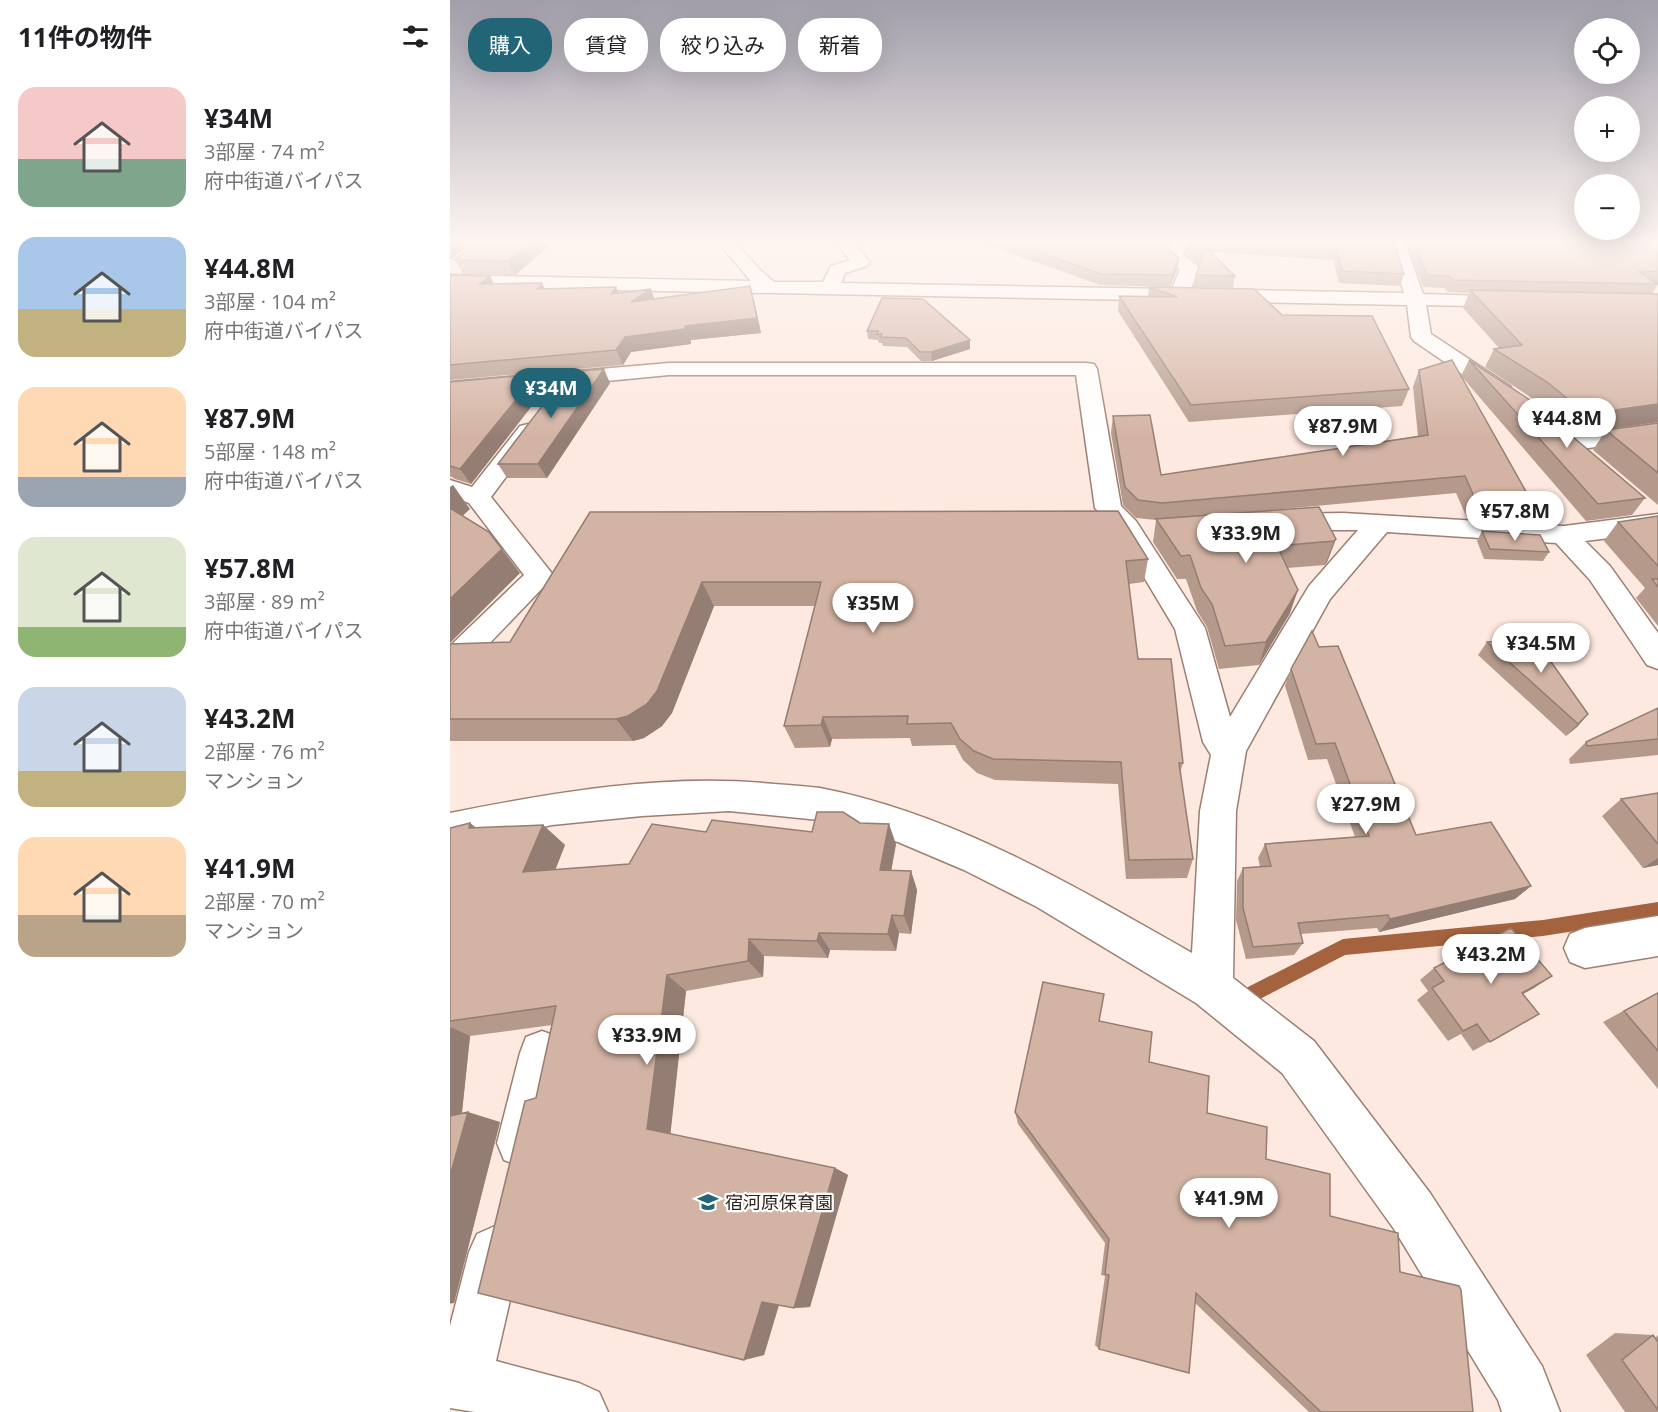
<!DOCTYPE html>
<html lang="ja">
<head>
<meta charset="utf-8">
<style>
  :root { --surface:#fff; --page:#f6f6f6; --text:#202124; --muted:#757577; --accent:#226577 }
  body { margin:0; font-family:"Open Sans","Noto Sans JP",sans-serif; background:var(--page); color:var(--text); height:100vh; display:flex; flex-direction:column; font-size:22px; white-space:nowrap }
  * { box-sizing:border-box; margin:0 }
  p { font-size:20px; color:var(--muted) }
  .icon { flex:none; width:33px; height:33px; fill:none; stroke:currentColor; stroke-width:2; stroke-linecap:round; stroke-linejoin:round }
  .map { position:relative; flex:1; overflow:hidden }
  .details { display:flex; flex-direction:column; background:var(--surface); width:450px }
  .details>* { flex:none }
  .top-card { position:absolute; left:18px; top:18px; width:570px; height:54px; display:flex; gap:12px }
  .tools { position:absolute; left:1124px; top:18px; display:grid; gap:12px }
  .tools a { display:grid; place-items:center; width:66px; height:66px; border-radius:50%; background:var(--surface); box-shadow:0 6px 24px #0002; font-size:30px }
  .price { position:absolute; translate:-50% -51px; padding:0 14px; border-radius:21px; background:#fff; color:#222; font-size:20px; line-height:39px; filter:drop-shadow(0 2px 3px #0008) }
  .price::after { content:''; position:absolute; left:50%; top:36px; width:18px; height:14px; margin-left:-9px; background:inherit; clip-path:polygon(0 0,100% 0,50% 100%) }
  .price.active { background:var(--accent); color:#fff }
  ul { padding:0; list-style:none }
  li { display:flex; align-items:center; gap:18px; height:150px; padding:0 18px }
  li span { display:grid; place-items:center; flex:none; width:168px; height:120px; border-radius:18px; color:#555 }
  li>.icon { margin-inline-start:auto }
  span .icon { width:72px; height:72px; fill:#fffc; stroke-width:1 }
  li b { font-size:26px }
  h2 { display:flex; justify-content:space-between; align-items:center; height:72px; padding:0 18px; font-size:26px }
  .pill { padding:0 21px; border-radius:24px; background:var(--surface); box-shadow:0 6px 24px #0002; font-size:21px; line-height:54px }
  .pill.active { background:var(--accent); color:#fff }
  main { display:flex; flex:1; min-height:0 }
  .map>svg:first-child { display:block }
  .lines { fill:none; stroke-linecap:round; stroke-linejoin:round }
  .stream { fill:#a4623e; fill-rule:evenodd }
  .minor-casing { stroke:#9c7f70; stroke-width:3 }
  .minor { fill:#fff; fill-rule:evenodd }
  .wall { fill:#b59a8c }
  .shaded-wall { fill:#947d72 }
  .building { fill:#d3b3a3; stroke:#947d72; stroke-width:1.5 }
  .labels { text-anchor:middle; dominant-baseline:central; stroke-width:4.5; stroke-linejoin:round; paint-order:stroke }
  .near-poi-label { font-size:18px; fill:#2e221c; stroke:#fff; text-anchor:start }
</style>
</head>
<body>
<main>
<section class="details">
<h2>11件の物件<svg class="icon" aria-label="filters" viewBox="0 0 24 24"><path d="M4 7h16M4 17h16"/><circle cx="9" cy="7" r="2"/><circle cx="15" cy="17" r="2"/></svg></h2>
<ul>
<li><span style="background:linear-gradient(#f6c9c9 60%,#7fa58c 0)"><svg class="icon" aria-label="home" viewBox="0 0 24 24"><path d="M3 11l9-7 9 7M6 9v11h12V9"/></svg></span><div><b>¥34M</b><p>3部屋 · 74 m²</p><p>府中街道バイパス</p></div></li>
<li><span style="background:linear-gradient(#a9c7e8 60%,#c2b280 0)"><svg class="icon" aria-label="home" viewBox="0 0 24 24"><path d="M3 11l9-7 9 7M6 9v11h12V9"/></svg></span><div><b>¥44.8M</b><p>3部屋 · 104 m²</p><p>府中街道バイパス</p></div></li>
<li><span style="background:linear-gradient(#ffd9b3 75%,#9aa5b1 0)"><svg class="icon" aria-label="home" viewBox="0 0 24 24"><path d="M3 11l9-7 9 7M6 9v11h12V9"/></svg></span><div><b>¥87.9M</b><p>5部屋 · 148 m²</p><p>府中街道バイパス</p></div></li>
<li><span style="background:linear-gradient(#dfe7d0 75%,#8fb573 0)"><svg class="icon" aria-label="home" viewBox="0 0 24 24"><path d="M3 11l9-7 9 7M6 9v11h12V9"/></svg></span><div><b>¥57.8M</b><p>3部屋 · 89 m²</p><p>府中街道バイパス</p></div></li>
<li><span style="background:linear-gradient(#c9d6e8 70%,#c2b280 0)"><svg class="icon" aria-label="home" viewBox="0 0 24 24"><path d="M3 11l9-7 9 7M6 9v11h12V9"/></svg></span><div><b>¥43.2M</b><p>2部屋 · 76 m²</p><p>マンション</p></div></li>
<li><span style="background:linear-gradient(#ffd9b3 65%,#b9a48a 0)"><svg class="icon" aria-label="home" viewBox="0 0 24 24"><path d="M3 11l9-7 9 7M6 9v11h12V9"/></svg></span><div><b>¥41.9M</b><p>2部屋 · 70 m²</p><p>マンション</p></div></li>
</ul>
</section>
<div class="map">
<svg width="1208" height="1412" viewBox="0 0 1208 1412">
  <rect width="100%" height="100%" fill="#fde9df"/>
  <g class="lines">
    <!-- stream -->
    <path class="stream" d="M 1208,902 L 1208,918 L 1093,936 L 895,955 L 804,1002 L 798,999 L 795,993 L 798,987 L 893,939 L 1093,920 Z"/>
    <!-- minor casing -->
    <g class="minor-casing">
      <path id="minor" d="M 266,240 L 283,240 L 311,271 L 324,282 L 373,282 L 381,266 L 400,260 L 384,240 L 401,240 L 420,262 L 417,266 L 395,273 L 391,283 L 722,289 L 730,269 L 715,257 L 723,240 L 739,240 L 733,255 L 749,267 L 741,289 L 954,293 L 938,240 L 954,240 L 973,294 L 1067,297 L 1070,301 L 1067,305 L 1060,307 L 976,305 L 981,334 L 1060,386 L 1063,391 L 1060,396 L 1052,398 L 1044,396 L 964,341 L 961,337 L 957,305 L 0,287 L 0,275 L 301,281 Z
        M 219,363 L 636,363 L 644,364 L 647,369 L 671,506 L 686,521 L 755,628 L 780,717 L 859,586 L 908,530 L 831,530 L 822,528 L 818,522 L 822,516 L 831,514 L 893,513 L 1114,526 L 1208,514 L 1208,532 L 1135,541 L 1160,566 L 1208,633 L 1208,669 L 1197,665 L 1140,580 L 1106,543 L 937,532 L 880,599 L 796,751 L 786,811 L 783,978 L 864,1041 L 980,1193 L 1092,1366 L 1110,1412 L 1052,1412 L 1048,1400 L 944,1229 L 832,1073 L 746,1003 L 587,907 L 514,870 L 448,842 L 369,820 L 279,811 L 192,816 L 102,825 L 0,847 L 0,813 C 106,792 216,773 324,784 C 339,785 355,786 370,788 C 504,814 624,886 742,953 L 750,811 L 761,755 L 753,742 L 725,629 L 667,532 L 645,508 L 626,375 L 219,375 L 0,396 L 0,382 Z
        M 78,424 L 86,426 L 90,431 L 41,497 L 104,576 L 11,673 L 0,677 L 0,646 L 74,575 L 19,503 L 0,496 L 0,480 L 22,487 L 70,426 Z
        M 1208,424 L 1208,438 L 1118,451 L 1110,449 L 1106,444 L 1110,439 L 1118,437 Z
        M 1208,916 L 1208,956 L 1135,968 L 1120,962 L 1114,948 L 1120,934 L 1135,928 Z
        M 92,1031 L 108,1037 L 114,1053 L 95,1143 L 88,1160 L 71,1167 L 54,1160 L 47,1143 L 70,1053 L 76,1037 Z
        M 45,1226 L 63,1234 L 71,1252 L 46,1361 L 129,1383 L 149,1392 L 158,1412 L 25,1412 L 0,1408 L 0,1326 L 19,1252 L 27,1234 Z"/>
    </g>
    <!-- minor -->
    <use href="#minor" class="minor"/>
  </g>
  <!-- wall -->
  <path class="wall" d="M 29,240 L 106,240 L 65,275 L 13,274 L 5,260 Z
    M 524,240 L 720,240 L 717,247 L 729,258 L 727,270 L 720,287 L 650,285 Z
    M 738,240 L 943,240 L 954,274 L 950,286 L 889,283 L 883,260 L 760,252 L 785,276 L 783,288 L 744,287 L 746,275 L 749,265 L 736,254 Z
    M 955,240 L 1208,240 L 1208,283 L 1206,283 L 1208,284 L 1202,294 L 1208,294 L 1208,422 L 1125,434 L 1086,401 L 1035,367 L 1044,349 L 1049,348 L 1013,308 L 1019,293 L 998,292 L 994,288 L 973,287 Z
    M 0,275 L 40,276 L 44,284 L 95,289 L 169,293 L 204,299 L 304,300 L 311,333 L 241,340 L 241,344 L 181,352 L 173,365 L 0,380 Z
    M 699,287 L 832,315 L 959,389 L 952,406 L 739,422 L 668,311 L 669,296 L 698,296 Z
    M 432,298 L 520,340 L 520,349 L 482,361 L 471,361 L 457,347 L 433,346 L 432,343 L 429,343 L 428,340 L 418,339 L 417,331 Z
    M 1019,360 L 1195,498 L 1182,515 L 1136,521 L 1012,377 L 1083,504 L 1072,521 L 1017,518 L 1006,493 L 822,510 L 886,539 L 877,562 L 875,565 L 837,568 L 840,613 L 809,665 L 769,669 L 757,627 L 747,611 L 736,579 L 727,579 L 703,542 L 706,520 L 686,518 L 673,505 L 661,433 L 663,416 L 711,475 L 968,436 L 963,387 L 969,370 L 1011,376 Z
    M 87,374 L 95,389 L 21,484 L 5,479 L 0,476 L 0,382 Z
    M 160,383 L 97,478 L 57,478 L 48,464 Z
    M 1208,423 L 1208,505 L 1143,450 L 1156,430 Z
    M 140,512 L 698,559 L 694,582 L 679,584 L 688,659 L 733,763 L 730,773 L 743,859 L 737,878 L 676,879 L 668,784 L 545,780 L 527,773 L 513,760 L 505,745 L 462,746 L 460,738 L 382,739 L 380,747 L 345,748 L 334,726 L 365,606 L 264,606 L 222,713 L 212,726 L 194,738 L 183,741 L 0,741 L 0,644 L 60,642 Z
    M 1208,516 L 1208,626 L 1186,598 L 1195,588 L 1154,541 L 1168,522 Z
    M 1032,531 L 1099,552 L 1093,561 L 1034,559 L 1027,541 Z
    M 1037,642 L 1138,714 L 1127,727 L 1116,736 L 1028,655 Z
    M 869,647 L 966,835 L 1081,886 L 1065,899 L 929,932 L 927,928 L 851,934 L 853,943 L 844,955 L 796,959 L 786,920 L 787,881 L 793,868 L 810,867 L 808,858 L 815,844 L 905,837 L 877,759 L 858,760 L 835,686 L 841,669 Z
    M 1208,708 L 1208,755 L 1120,764 L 1119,759 L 1136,742 Z
    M 1208,793 L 1208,865 L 1193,868 L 1152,816 L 1171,799 Z
    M 20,823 L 26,828 L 93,825 L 115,845 L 105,870 L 179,864 L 256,832 L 362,832 L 410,823 L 446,844 L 441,870 L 461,871 L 467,890 L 461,934 L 449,933 L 446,951 L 380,950 L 378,958 L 314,956 L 313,977 L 236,991 L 220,1134 L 385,1168 L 398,1175 L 360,1307 L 344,1308 L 329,1305 L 314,1355 L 294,1360 L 86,1098 L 102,1025 L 20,1036 L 12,1113 L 50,1122 L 4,1303 L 0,1304 L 0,828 Z
    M 984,968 L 1084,988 L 1073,994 L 1089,1014 L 1023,1051 L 1011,1034 L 998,1041 L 967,1000 L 978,991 L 970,980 Z
    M 1208,992 L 1208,1089 L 1153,1022 Z
    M 649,1021 L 757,1113 L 816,1159 L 880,1216 L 950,1272 L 1023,1412 L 859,1412 L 745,1303 L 649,1349 L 645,1345 L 655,1276 L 651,1275 L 655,1243 L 568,1124 L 565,1112 Z
    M 1165,1333 L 1203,1335 L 1205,1338 L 1208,1335 L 1208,1412 L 1175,1412 L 1136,1355 Z"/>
  <!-- shaded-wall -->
  <path class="shaded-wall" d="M 1,240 L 26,240 L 0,260 L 0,241 Z
    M 83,240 L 106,240 L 65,275 L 58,261 Z
    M 716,240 L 720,240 L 713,256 L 714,245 Z
    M 729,258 L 727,270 L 720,287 L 722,275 Z
    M 40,276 L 47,290 L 30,284 Z
    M 92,283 L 99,297 L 87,289 Z
    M 300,286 L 304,300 L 311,333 L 241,340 L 241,344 L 181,352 L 173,365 L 166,350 L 175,337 L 235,326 Z
    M 166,287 L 172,301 L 161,294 Z
    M 201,289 L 206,303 L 181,302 Z
    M 520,340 L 520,349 L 482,361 L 481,352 Z
    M 154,369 L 160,383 L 97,478 L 88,464 Z
    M 87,374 L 95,389 L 21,484 L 10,469 Z
    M 1208,404 L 1208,422 L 1125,434 L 1136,414 Z
    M 3,485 L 20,509 L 5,523 L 0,517 L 0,487 Z
    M 886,539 L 877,562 L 875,565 L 884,541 Z
    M 52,549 L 70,573 L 0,643 L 0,599 Z
    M 252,582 L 264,606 L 222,713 L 212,726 L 194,738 L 183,741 L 166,719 Z
    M 848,590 L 840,613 L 809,665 L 816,642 Z
    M 1138,714 L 1127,727 L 1116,736 Z
    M 373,717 L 382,739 L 380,747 L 371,725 Z
    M 20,823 L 45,843 L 19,828 Z
    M 439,824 L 446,844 L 438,889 L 430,870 Z
    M 93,825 L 115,845 L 97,891 L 73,872 Z
    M 1208,858 L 1208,865 L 1193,868 Z
    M 461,871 L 467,890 L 461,934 L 454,916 Z
    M 1081,886 L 1065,899 L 929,932 L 940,919 Z
    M 442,915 L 449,933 L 446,951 L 438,934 Z
    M 369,933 L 380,950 L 378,958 L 367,941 Z
    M 299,939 L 314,956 L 313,977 L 298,961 Z
    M 217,975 L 236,991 L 220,1138 L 197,1129 Z
    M 1102,976 L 1084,988 L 1054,1004 L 1072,993 Z
    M 0,1027 L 20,1036 L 10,1130 L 0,1127 Z
    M 18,1112 L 50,1122 L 4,1303 L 0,1303 L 0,1176 Z
    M 385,1168 L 398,1175 L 360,1307 L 344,1308 Z
    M 330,1301 L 314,1355 L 294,1360 L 312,1302 Z"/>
  <!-- building -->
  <path class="building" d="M 29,240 L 83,240 L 58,261 L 5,260 Z
    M 555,240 L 716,240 L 714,245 L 729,258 L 722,275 L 651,274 Z
    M 738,240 L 748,240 L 785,276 L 746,275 L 753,255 L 737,243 Z
    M 756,240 L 943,240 L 954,274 L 892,271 L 886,249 Z
    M 963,240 L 1208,240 L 1208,271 L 1189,272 L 1208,284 L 1003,280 L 999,276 L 977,275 Z
    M 0,275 L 40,276 L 30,284 L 92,283 L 87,289 L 166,287 L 161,294 L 201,289 L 181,302 L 300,286 L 307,318 L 235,326 L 235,329 L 175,337 L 166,350 L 0,365 Z
    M 699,287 L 804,289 L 832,315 L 922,316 L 959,389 L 741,405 L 669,296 L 727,297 Z
    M 1020,290 L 1208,294 L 1208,404 L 1136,414 L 1097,382 L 1044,349 L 1072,345 Z
    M 432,298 L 473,299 L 520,340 L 481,352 L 470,352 L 456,338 L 431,337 L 432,334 L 427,334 L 428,331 L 417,331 Z
    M 1002,360 L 1083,504 L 1026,501 L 1015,476 L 712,503 L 688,500 L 675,487 L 663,416 L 700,415 L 711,475 L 978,435 L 969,370 Z
    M 1019,360 L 1077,398 L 1195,498 L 1148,504 Z
    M 154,369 L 88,464 L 48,464 L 118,372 Z
    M 87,374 L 10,469 L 0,466 L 0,382 Z
    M 1208,423 L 1208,473 L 1156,430 Z
    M 869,507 L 886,539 L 884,541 L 827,546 L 848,590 L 816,642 L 775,646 L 762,604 L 751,588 L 740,555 L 731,556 L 706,519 Z
    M 0,508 L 39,532 L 52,549 L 0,599 Z
    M 668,511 L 698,559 L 676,561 L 688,659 L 721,659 L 733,763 L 729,763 L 743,859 L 679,860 L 671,762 L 543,759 L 524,751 L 510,739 L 501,723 L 457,724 L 458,716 L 373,717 L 371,725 L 334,726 L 371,582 L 252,582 L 207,691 L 197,704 L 178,716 L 166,719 L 0,719 L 0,644 L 60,642 L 140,512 Z
    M 1208,516 L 1208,566 L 1168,522 Z
    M 1032,531 L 1090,535 L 1099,552 L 1040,549 Z
    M 1202,579 L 1208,579 L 1208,587 Z
    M 862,631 L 869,647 L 888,646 L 966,835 L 1041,822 L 1081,886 L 940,919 L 938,915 L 848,923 L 853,943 L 803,947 L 793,908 L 793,868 L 821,866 L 815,844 L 919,836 L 885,743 L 866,744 L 841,669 Z
    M 1084,638 L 1138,714 L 1128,724 L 1037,642 Z
    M 1208,708 L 1208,739 L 1137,746 L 1136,742 Z
    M 1208,793 L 1208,844 L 1171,799 Z
    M 367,812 L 393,812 L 410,823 L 439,824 L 430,870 L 461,871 L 454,916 L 442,915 L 438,934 L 369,933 L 367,941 L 299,939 L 298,961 L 217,975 L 197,1129 L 385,1168 L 344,1308 L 312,1302 L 294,1360 L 28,1293 L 75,1101 L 86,1098 L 106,1006 L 0,1021 L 0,828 L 20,823 L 19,828 L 93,825 L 73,872 L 179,864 L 202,824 L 256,832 L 262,820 L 362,832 Z
    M 1061,928 L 1102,976 L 1072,993 L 1089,1014 L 1040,1042 L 1027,1024 L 1013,1031 L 982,988 L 994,981 L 984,968 Z
    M 593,982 L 654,994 L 649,1021 L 702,1032 L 699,1062 L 759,1076 L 757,1113 L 817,1127 L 816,1159 L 880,1174 L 880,1216 L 948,1233 L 950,1272 L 1009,1286 L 1011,1290 L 1023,1412 L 871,1412 L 746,1293 L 739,1373 L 649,1349 L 659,1275 L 655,1274 L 659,1239 L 565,1112 Z
    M 1208,993 L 1208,1051 L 1174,1011 Z
    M 18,1112 L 0,1176 L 0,1116 Z
    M 1203,1335 L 1208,1342 L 1208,1410 L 1172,1360 Z"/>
  <!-- sky -->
  <linearGradient id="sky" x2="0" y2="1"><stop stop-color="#a19eaa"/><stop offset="0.55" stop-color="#fef5f1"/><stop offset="1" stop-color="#fef5f1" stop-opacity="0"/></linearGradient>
  <rect width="1208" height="438" fill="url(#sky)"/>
  <!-- icons -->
  <defs>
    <g id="school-bare" transform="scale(1.62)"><path d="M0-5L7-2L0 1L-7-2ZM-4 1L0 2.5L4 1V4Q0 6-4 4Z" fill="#226577" stroke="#fff" stroke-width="2.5" paint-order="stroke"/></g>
  </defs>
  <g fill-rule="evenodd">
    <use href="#school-bare" x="258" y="1202"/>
  </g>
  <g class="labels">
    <!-- near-poi labels -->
    <g class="near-poi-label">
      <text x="275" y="1202">宿河原保育園</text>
    </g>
  </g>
</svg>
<div class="tools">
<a><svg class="icon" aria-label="locate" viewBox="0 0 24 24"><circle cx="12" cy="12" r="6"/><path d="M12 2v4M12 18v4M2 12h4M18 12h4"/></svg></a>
<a>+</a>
<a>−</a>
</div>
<b class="price active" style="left:101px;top:419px">¥34M</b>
<b class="price" style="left:1117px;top:449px">¥44.8M</b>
<b class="price" style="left:893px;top:457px">¥87.9M</b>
<b class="price" style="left:1065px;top:542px">¥57.8M</b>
<b class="price" style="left:796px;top:564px">¥33.9M</b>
<b class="price" style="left:423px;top:634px">¥35M</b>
<b class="price" style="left:1091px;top:674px">¥34.5M</b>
<b class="price" style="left:916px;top:835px">¥27.9M</b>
<b class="price" style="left:1041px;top:985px">¥43.2M</b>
<b class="price" style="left:197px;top:1066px">¥33.9M</b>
<b class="price" style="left:779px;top:1229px">¥41.9M</b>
<div class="top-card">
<a class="pill active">購入</a>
<a class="pill">賃貸</a>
<a class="pill">絞り込み</a>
<a class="pill">新着</a>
</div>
</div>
</main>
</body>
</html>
